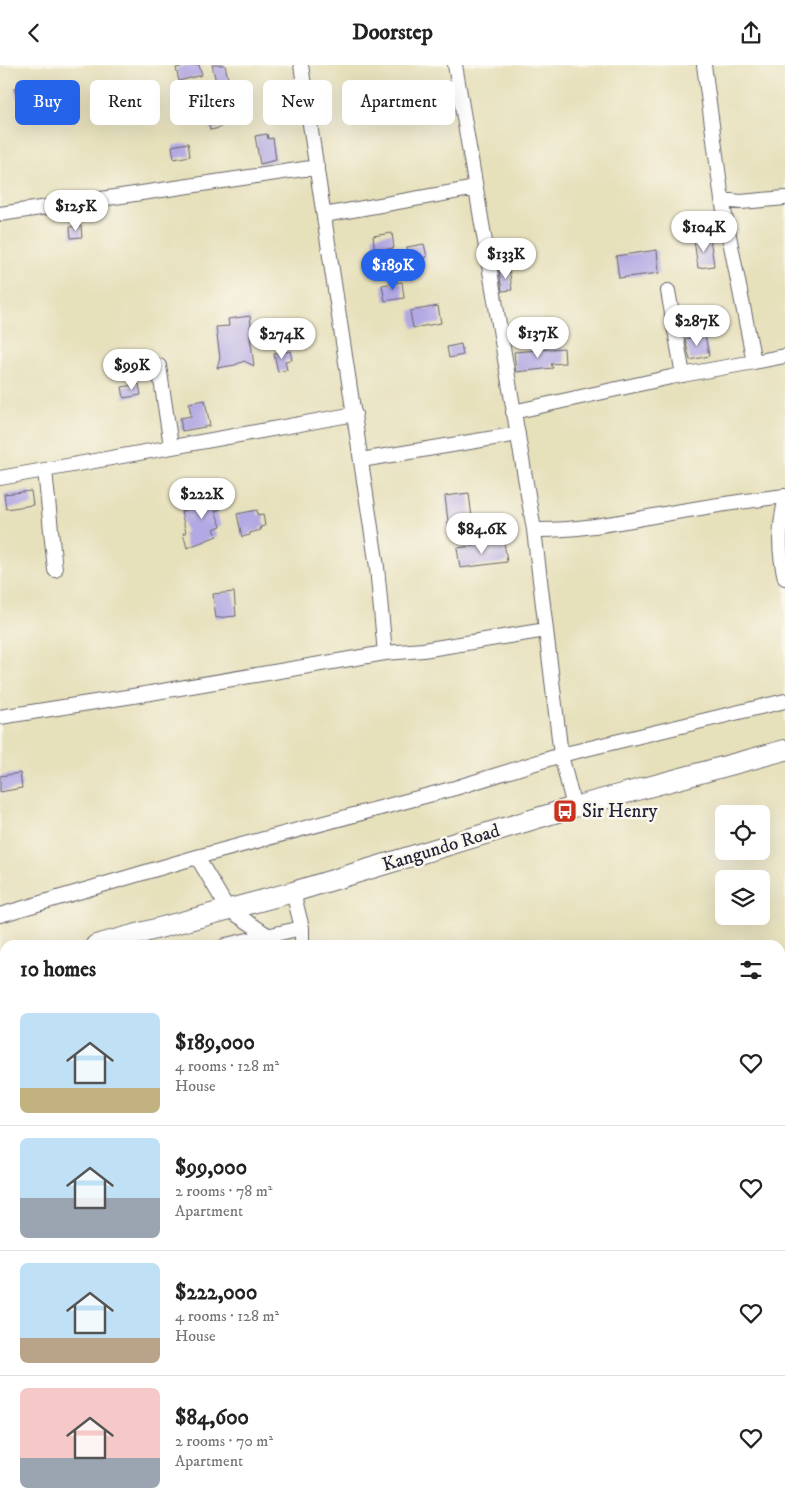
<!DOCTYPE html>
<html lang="en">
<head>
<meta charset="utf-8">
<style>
  :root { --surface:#fff; --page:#f6f6f6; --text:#222; --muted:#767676; --line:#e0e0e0; --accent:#2563eb }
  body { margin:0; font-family:"IM FELL DW Pica",serif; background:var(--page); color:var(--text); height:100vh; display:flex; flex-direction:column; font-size:19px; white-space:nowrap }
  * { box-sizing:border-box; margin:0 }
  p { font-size:16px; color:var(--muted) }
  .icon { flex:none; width:28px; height:28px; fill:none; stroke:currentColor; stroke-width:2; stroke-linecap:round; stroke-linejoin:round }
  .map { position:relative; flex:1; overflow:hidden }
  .panel { position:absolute; left:0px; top:875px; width:785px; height:571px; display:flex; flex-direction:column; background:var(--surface); border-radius:15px 15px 0 0; box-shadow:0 5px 20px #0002 }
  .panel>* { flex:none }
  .guide { position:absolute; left:15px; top:15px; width:500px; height:45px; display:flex; gap:10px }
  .controls { position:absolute; left:715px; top:740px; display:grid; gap:10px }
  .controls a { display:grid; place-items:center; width:55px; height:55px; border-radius:8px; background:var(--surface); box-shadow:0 5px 20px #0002; font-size:25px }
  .price { position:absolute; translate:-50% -42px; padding:0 11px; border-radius:18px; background:#fff; color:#222; font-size:16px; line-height:32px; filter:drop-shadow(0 1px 2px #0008) }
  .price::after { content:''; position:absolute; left:50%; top:30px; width:15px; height:11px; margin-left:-8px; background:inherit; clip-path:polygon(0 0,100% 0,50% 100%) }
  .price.active { background:var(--accent); color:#fff }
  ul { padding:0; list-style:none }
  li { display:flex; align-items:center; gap:15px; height:125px; padding:0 20px }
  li+li { border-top:1px solid var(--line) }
  li span { display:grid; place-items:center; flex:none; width:140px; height:100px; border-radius:8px; color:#555 }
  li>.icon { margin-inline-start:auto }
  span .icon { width:60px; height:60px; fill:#fffc; stroke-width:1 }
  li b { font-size:21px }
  h2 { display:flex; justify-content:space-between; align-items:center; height:60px; padding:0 20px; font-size:21px }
  .pill { padding:0 18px; border-radius:8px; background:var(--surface); box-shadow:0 5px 20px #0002; font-size:18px; line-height:45px }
  .pill.active { background:var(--accent); color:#fff }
  header { display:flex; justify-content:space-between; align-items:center; height:65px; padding:0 20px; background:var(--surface); font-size:22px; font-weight:700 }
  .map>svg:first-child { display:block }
  .building { fill:#b2a8e3 }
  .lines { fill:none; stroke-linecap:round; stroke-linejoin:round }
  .minor-casing { stroke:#676468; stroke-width:16 }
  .highway-casing { stroke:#676468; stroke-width:22 }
  .minor { stroke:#fff; stroke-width:14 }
  .highway { stroke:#fff; stroke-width:20 }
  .labels { text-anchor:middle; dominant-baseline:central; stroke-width:5; stroke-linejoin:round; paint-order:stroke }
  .poi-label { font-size:19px; fill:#22223b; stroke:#fbf7ec; text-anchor:start }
  .street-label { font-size:19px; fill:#22223b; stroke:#fbf7ec }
</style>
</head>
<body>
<header><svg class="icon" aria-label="back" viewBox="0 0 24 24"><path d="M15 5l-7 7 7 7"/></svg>Doorstep<svg class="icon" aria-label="share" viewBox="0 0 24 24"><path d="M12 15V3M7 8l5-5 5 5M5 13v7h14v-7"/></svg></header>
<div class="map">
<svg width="785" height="1446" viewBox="0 0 785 1446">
  <rect width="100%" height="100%" fill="#fbf7ec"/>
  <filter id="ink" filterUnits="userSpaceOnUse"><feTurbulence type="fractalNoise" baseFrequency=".02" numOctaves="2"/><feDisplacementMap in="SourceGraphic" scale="10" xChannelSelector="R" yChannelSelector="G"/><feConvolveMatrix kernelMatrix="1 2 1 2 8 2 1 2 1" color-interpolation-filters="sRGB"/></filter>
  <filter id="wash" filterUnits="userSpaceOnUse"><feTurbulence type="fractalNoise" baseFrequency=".0096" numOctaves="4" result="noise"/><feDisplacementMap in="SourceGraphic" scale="20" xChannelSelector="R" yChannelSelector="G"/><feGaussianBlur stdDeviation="1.12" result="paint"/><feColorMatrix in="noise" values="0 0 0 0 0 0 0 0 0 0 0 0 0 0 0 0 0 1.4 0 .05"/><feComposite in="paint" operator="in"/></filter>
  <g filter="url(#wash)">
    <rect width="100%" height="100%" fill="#e6e0bb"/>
    <g id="blocks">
      <!-- building -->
      <path class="building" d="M 190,0 L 199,0 L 202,10 L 179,16 L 176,3 Z
        M 212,0 L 225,0 L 230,22 L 218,25 Z
        M 29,19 L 32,30 L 17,34 L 14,23 Z
        M 226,42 L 227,59 L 220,60 L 220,63 L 210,65 L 207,45 Z
        M 267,69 L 268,74 L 273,73 L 276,95 L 260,99 L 255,71 Z
        M 188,78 L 190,91 L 174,94 L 172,81 Z
        M 81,161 L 82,172 L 71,173 L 70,162 Z
        M 392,168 L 394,183 L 375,186 L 373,171 Z
        M 710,172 L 714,201 L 698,203 L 694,175 Z
        M 424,179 L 427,192 L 424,193 L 425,201 L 410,203 L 407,182 Z
        M 657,185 L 659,208 L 619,213 L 616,191 Z
        M 509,203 L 512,225 L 502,226 L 499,205 Z
        M 402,217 L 404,233 L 385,236 L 382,220 Z
        M 438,241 L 441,258 L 413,263 L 410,246 Z
        M 723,245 L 726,255 L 694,257 L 693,251 Z
        M 250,251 L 252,270 L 250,271 L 254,301 L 244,296 L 235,300 L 217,303 L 220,293 L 216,262 L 229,261 L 228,254 Z
        M 705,270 L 709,291 L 690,295 L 685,274 Z
        M 461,279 L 463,290 L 449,293 L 447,282 Z
        M 564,283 L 565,298 L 551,299 L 553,303 L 516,307 L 514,287 Z
        M 290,286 L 292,295 L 285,296 L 287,305 L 278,307 L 274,289 Z
        M 139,319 L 141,330 L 124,333 L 122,322 Z
        M 205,335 L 210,361 L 182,366 L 180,353 L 191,351 L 189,338 Z
        M 31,426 L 33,440 L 6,444 L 4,429 Z
        M 212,427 L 213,432 L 218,431 L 221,444 L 215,446 L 221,461 L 214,464 L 217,471 L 187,483 L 183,468 L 186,468 L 181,446 L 198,442 L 197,437 L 201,437 L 199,429 Z
        M 469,428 L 473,462 L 449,465 L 445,431 Z
        M 257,445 L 258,450 L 263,449 L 265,461 L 260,462 L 261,465 L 250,468 L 250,470 L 242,472 L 237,449 Z
        M 504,477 L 507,497 L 460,503 L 457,483 Z
        M 234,527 L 236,551 L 216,553 L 213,529 Z
        M 20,708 L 22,723 L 0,727 L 0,711 Z"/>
    </g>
  </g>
  <g filter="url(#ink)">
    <use href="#blocks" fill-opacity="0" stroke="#676468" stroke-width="1"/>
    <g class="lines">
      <!-- minor casing -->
      <g class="minor-casing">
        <path id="minor" d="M 301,0 L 377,502 L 385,588
          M 455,0 L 534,465 L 561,690 L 574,742
          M 722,135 L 741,137 L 785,133
          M 0,149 L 317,102
          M 324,150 L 476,123
          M 668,226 L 683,310
          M 754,297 L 785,291
          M 159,301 L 171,381
          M 513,347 L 671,312 L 754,297 L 722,135 L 704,0
          M 361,395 L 518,369
          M 45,405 L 55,505
          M 0,413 L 355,349
          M 785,436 C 779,465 778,484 785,513
          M 534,465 C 585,466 633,454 682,446 C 716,440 751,435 785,431
          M 0,652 L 133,631 L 385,588 L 423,585 L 546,565
          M 197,792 L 228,844 L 269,871 L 273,880
          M 293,827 L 302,863 L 302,880
          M 0,850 L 197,792 L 455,723 L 561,690 L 785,636
          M 226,880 L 302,863
          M 0,933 L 5,932
          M 0,1000 L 5,999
          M 780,1023 L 785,1017
          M 0,1307 L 5,1306
          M 134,1441 L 139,1446
          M 338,1441 L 340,1446
          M 215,1442 L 220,1446
          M 392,1446 L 396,1441"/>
      </g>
      <!-- highway casing -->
      <g class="highway-casing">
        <path id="highway" d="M 96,880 L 293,827 L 574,742 L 785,685
          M 0,906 L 5,904"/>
      </g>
      <!-- minor -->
      <use href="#minor" class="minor"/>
      <!-- highway -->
      <use href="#highway" class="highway"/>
    </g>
  </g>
  <!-- icons -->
  <defs>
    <g id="bus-square" transform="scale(1.25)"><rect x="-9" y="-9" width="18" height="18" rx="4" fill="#c8321e" stroke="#fbf7ec"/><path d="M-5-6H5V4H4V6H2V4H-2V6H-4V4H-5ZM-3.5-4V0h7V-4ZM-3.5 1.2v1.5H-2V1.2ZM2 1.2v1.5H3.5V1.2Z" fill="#fff"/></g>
  </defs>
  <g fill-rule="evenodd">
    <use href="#bus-square" x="565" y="746"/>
  </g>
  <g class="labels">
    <!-- poi labels -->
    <g class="poi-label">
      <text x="582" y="746">Sir Henry</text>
    </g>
    <!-- street labels -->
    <g class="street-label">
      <text transform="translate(441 783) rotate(-17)">Kangundo Road</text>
    </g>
  </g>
</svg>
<div class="controls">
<a><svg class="icon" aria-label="locate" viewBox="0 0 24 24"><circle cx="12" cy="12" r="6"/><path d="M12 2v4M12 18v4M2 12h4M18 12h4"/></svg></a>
<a><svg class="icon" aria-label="layers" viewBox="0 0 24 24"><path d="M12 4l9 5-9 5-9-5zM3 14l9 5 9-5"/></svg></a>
</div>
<b class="price" style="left:76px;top:167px">$125K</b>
<b class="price" style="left:704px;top:188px">$104K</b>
<b class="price" style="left:506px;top:215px">$133K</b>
<b class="price active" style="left:393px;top:226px">$189K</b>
<b class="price" style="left:697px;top:282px">$287K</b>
<b class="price" style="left:538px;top:294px">$137K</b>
<b class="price" style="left:282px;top:295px">$274K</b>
<b class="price" style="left:132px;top:326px">$99K</b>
<b class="price" style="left:202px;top:455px">$222K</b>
<b class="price" style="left:482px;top:490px">$84.6K</b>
<div class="guide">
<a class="pill active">Buy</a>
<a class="pill">Rent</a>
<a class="pill">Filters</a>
<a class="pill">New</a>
<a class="pill">Apartment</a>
</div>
<section class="panel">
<h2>10 homes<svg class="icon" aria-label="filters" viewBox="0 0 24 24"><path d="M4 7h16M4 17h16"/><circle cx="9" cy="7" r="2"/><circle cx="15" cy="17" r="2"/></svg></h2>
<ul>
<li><span style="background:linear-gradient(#bfe0f5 75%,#c2b280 0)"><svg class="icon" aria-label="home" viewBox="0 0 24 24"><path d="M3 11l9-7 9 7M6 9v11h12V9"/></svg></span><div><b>$189,000</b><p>4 rooms · 128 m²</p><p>House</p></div><svg class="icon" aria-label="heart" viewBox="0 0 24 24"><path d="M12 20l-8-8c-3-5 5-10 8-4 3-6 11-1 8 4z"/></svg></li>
<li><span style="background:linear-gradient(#bfe0f5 60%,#9aa5b1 0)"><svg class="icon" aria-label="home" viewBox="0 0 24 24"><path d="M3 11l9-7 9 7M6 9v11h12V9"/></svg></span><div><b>$99,000</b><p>2 rooms · 78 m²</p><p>Apartment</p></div><svg class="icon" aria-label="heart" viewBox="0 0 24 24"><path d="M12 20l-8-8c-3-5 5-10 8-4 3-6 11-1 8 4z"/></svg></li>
<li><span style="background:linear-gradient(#bfe0f5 75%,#b9a48a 0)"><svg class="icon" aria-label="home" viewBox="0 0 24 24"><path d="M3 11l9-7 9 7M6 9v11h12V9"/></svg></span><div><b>$222,000</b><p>4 rooms · 128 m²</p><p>House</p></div><svg class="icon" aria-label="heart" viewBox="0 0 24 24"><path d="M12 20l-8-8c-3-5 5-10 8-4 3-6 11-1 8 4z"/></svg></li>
<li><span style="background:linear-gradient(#f6c9c9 70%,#9aa5b1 0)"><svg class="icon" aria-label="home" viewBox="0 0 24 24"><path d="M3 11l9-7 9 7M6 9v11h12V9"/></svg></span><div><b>$84,600</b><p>2 rooms · 70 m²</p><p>Apartment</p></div><svg class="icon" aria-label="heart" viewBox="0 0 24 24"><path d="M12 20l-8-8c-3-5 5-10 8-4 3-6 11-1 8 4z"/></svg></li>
</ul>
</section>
</div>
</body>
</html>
